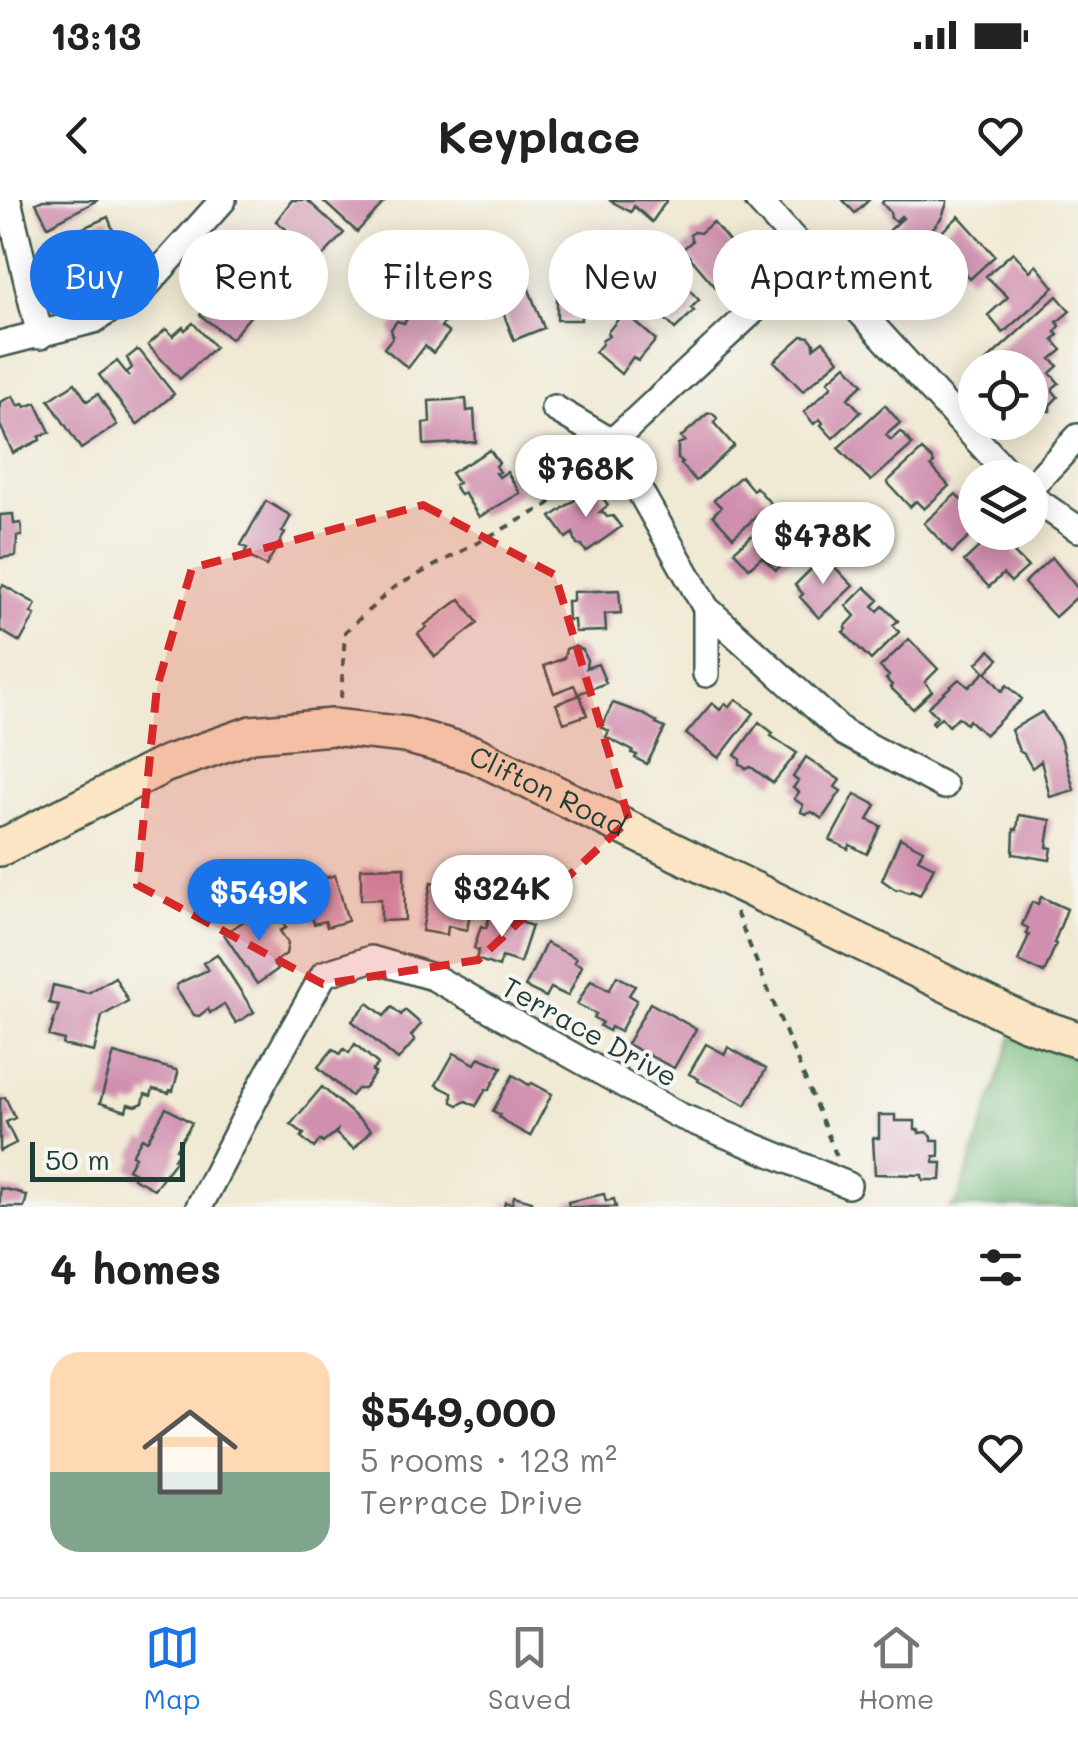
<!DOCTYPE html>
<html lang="en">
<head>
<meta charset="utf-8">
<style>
  :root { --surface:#fff; --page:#f6f6f6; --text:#222; --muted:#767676; --line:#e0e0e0; --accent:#1a73e8 }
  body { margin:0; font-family:Mali,sans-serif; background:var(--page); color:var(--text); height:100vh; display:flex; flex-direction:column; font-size:38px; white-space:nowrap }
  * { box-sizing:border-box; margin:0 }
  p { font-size:32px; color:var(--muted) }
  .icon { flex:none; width:55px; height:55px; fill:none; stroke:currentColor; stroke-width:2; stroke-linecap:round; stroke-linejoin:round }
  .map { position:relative; height:1007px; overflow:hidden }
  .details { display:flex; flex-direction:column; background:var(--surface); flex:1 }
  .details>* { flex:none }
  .banner { position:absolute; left:30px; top:30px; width:1020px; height:90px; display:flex; gap:20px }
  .fabs { position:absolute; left:958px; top:150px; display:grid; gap:20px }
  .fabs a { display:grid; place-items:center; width:90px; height:90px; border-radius:50%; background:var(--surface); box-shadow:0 5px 25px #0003; font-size:50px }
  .scale { position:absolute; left:30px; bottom:25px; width:155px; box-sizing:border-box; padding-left:10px; border:5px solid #1f3d34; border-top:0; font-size:28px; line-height:35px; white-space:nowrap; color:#1f3d34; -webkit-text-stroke:8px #f6f6f2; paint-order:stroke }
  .price { position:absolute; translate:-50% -85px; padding:0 22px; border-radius:35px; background:#fff; color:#222; font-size:32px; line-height:65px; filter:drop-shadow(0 2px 5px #0008) }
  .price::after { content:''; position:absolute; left:50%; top:60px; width:30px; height:22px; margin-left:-15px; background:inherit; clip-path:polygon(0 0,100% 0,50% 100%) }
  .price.selected { background:var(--accent); color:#fff }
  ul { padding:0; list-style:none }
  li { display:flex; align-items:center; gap:30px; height:250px; padding:0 50px }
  li span { display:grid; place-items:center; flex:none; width:280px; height:200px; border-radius:30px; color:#555 }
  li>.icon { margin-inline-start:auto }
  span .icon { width:120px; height:120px; fill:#fffc; stroke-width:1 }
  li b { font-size:42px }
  h2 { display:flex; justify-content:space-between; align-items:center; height:120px; padding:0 50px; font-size:42px }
  .chip { padding:0 35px; border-radius:45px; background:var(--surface); box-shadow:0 5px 25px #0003; font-size:35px; line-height:90px }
  .chip.selected { background:var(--accent); color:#fff }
  .status { display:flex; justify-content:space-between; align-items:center; height:70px; padding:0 50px; background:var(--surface); direction:ltr }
  .status svg { height:28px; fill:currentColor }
  header { display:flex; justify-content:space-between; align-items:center; height:130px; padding:0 50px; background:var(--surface); font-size:45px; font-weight:700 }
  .dock { display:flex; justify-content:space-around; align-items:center; height:140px; border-top:2px solid var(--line); background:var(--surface); font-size:28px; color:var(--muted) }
  .dock a { display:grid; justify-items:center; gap:5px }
  .dock .selected { color:var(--accent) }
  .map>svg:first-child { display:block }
  .forest { fill:#79bc7f; stroke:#4c7c5a; stroke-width:2.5 }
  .building { fill:#d08fae }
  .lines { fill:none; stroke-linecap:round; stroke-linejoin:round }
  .street-casing { stroke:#3e574c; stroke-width:30 }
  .secondary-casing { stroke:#3e574c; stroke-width:40 }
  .path { stroke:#3e574c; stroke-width:4; stroke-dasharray:8 8; stroke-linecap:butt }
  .street { stroke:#fff; stroke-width:25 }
  .secondary { stroke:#fce5c4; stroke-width:35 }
  .marked { fill:#d62828; fill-opacity:0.2; stroke:#d62828; stroke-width:8; stroke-dasharray:20 12; stroke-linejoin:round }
  .labels { text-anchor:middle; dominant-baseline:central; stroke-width:8; stroke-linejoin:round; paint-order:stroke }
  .street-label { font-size:28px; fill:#1f3d34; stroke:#f6f6f2 }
</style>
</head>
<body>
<div class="status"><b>13:13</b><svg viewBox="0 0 49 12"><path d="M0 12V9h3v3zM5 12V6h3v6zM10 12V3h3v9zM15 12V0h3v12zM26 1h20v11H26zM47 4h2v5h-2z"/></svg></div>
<header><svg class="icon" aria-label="back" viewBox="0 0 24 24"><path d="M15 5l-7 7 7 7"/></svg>Keyplace<svg class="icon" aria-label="heart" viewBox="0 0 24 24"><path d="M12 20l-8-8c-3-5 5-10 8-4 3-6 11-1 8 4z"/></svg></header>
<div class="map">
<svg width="1078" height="1007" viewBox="0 0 1078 1007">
  <rect width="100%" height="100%" fill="#f6f6f2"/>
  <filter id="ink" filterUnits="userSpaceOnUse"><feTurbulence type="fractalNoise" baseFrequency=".01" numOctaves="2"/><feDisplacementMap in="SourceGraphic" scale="20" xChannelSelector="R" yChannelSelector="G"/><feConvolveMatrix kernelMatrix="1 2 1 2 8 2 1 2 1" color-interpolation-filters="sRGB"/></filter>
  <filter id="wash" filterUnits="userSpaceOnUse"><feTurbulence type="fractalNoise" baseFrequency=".0048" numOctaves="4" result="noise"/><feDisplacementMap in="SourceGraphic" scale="40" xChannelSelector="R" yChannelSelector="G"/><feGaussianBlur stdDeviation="2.25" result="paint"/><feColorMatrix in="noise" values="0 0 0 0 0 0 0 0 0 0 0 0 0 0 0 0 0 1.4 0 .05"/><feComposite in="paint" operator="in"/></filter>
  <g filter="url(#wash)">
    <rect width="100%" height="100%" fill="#f0e9d3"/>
    <!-- forest -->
    <path class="forest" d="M 1012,837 L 1078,858 L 1078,1007 L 950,1007 L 958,1001 Z"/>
    <g id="blocks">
      <!-- building -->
      <path class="building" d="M 43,0 L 98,0 L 48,26 L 36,3 Z
        M 292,0 L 307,0 L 344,33 L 322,57 L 317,52 L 302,52 L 286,38 L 286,29 L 276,21 Z
        M 322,0 L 386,0 L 357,32 Z
        M 609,0 L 667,0 L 652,22 L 634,6 L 631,12 Z
        M 843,0 L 869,0 L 855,13 Z
        M 884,0 L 947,0 L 947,3 L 942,17 L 934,27 L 897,61 L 879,40 L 903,18 L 901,16 L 896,21 L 891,18 L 890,12 L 882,3 Z
        M 959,16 L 995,56 L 970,79 L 962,70 L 959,73 L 950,63 L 955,59 L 951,55 L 941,64 L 925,47 Z
        M 108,17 L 118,44 L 111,47 L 110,52 L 85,59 L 87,63 L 66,73 L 52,44 L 63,39 L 62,37 Z
        M 713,22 L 735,49 L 726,57 L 728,60 L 723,64 L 734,76 L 718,90 L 683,49 L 692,41 L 690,35 L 694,32 L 700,33 Z
        M 262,39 L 268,39 L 303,67 L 293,78 L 300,84 L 283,105 L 235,66 L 250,48 L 261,57 L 257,44 Z
        M 1013,52 L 1030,71 L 1036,65 L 1054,87 L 1003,133 L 988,115 L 1008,97 L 986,76 Z
        M 673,73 L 699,100 L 691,108 L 694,111 L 675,129 L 646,99 Z
        M 224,75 L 244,92 L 241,95 L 257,108 L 231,139 L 200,115 L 211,102 L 221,108 L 206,95 Z
        M 504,79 L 508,90 L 526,82 L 544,128 L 514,140 L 492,84 Z
        M 431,89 L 455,109 L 441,127 L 449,133 L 433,153 L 425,146 L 408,168 L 384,148 L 393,137 L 391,129 L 397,121 L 404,123 Z
        M 557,92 L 581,92 L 581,120 L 557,120 Z
        M 1057,96 L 1070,111 L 1057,122 L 1060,126 L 1055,132 L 1058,135 L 1053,140 L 1062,150 L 1051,159 L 1058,166 L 1050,173 L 1059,183 L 1053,188 L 1053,191 L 1058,197 L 1050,205 L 1050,211 L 1034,210 L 1034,204 L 1030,201 L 1030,168 L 987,168 L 983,164 Z
        M 624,112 L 656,140 L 638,161 L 633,157 L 621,174 L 595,152 L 602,144 L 602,141 L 609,136 L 607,133 Z
        M 193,123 L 215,147 L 180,179 L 148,145 L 166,129 L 173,136 L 183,127 L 185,130 Z
        M 802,136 L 809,137 L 814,143 L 814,148 L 823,141 L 839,160 L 803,191 L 774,161 Z
        M 137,150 L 140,151 L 174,194 L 137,225 L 99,175 L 117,161 L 129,176 L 127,172 L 132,168 L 127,158 Z
        M 846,165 L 863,184 L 848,198 L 861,212 L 833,238 L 821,225 L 823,223 L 820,219 L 814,224 L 804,212 L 832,186 L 828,181 Z
        M 75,183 L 87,201 L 98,194 L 117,225 L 81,249 L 49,200 Z
        M 13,196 L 18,206 L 23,204 L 25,207 L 36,203 L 50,232 L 39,237 L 40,240 L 13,253 L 0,225 L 0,202 Z
        M 466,199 L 467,211 L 474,210 L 476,242 L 424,245 L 423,223 L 430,222 L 429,201 Z
        M 885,205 L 900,223 L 886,235 L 891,240 L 900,232 L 903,233 L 912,245 L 871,281 L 838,248 Z
        M 712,213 L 717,218 L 714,223 L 734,246 L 696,281 L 681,264 L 683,262 L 678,259 L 678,244 L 685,241 L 681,237 L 707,214 Z
        M 490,250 L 499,263 L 496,266 L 500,272 L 496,273 L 499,277 L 507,272 L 520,293 L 479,317 L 464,293 L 460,295 L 454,285 L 458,283 L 451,273 Z
        M 922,250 L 933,260 L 934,263 L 931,266 L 949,286 L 924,309 L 916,301 L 910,307 L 887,282 Z
        M 741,276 L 753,290 L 756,287 L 771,304 L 733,337 L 713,315 L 721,307 L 714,300 Z
        M 594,286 L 608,305 L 600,312 L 603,312 L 607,317 L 613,316 L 621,327 L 586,352 L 582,345 L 577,345 L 573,333 L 566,338 L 551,317 Z
        M 956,294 L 961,300 L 969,299 L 975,305 L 975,332 L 952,353 L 924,323 Z
        M 266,301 L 291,316 L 282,332 L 285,333 L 266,366 L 244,354 L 247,348 L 241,345 Z
        M 13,314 L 14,324 L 21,323 L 22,336 L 17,336 L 16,356 L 0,358 L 0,315 Z
        M 775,315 L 784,326 L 792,325 L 794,329 L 793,335 L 803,347 L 776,370 L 762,357 L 749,368 L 734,351 Z
        M 995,332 L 1001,332 L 1016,351 L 1014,353 L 1028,367 L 1011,382 L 1003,374 L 989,387 L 964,361 Z
        M 824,356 L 853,386 L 819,418 L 800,397 L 803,394 L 795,385 Z
        M 1052,357 L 1078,389 L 1078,396 L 1055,417 L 1024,383 Z
        M 3,385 L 36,404 L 31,413 L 35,415 L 20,442 L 0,430 L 0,390 Z
        M 865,387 L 879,400 L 873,406 L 878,411 L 883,406 L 898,421 L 893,425 L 899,432 L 871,460 L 843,432 L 847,429 L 845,427 L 855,416 L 846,406 Z
        M 619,390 L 621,413 L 605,414 L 606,431 L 575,432 L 574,420 L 568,420 L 567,401 L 573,401 L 573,392 Z
        M 460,399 L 478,423 L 435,457 L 418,434 L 427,427 L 425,425 Z
        M 909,439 L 938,469 L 925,482 L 932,491 L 913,509 L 890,487 L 892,485 L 886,479 L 889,476 L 880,467 Z
        M 574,446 L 583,450 L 587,460 L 586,468 L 598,464 L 606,483 L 578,494 L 574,485 L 554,493 L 544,466 L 564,458 L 566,449 Z
        M 990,450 L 999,459 L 986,472 L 1002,491 L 1007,485 L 1022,499 L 985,535 L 969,520 L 966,524 L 958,517 L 949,526 L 941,517 L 934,524 L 932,522 L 937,516 L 928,507 L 959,479 L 969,487 L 985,472 L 977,463 Z
        M 580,495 L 587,515 L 564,523 L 556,504 Z
        M 736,499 L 754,513 L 719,558 L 686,534 L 712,503 L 720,510 L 725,504 L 729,507 Z
        M 613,503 L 641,513 L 657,522 L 656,524 L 665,528 L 647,564 L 635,558 L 637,555 L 632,553 L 633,551 L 606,537 L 609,531 L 601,527 Z
        M 1042,512 L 1060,539 L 1074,590 L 1050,597 L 1041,561 L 1032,568 L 1024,554 L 1019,551 L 1011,530 Z
        M 759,522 L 773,533 L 771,536 L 797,553 L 773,583 L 751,567 L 746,569 L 740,564 L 740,559 L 735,555 Z
        M 806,557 L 840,580 L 835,587 L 841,591 L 822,619 L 812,612 L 806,614 L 801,612 L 803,605 L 794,599 L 799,592 L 793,588 L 798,581 L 793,577 Z
        M 855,594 L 876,605 L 868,620 L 881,626 L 867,654 L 850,645 L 848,649 L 830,640 Z
        M 1019,615 L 1051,620 L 1047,647 L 1052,648 L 1050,660 L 1013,654 L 1014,629 L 1017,630 Z
        M 900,638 L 923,650 L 918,659 L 934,667 L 920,695 L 911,691 L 909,693 L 900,689 L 896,690 L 882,680 Z
        M 404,667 L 405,720 L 381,721 L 381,699 L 361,700 L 361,668 Z
        M 324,675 L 325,678 L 335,675 L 348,721 L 327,727 L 325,721 L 314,724 L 312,717 L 303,720 L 291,689 L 308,684 L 307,680 Z
        M 461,679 L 476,681 L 467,730 L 448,726 L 447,735 L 422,731 L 431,682 L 459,687 Z
        M 1041,697 L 1067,709 L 1054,743 L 1056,744 L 1044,773 L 1018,761 L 1029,735 L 1026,734 L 1028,728 L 1022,725 L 1032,702 L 1038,704 Z
        M 275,711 L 286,728 L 280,731 L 288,743 L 286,754 L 273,763 L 277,770 L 257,784 L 224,734 L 258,712 L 262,719 Z
        M 491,712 L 532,726 L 520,763 L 502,757 L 499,767 L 476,759 L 479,750 L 474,748 L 481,726 L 486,728 Z
        M 546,743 L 576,758 L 574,762 L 582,766 L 568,796 L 551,788 L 546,797 L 525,787 Z
        M 217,754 L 254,812 L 236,823 L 224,804 L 210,813 L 208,809 L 199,816 L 194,815 L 176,789 L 177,785 L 183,781 L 208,770 L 203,763 Z
        M 617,776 L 635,786 L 629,795 L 637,800 L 620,832 L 611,827 L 609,831 L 600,826 L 602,822 L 594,818 L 596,814 L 577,804 L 591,780 L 609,790 Z
        M 115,777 L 128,801 L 102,816 L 94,852 L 63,845 L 64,840 L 49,836 L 59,805 L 49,803 L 53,785 L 88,793 Z
        M 368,803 L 384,816 L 392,807 L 401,815 L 405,810 L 421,824 L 411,836 L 415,840 L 398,860 L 352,821 Z
        M 650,803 L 696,829 L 674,868 L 627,844 Z
        M 355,844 L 378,864 L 372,871 L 375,873 L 364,889 L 357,889 L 351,896 L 318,867 L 333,849 L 340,854 L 344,849 L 349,853 Z
        M 706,844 L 725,854 L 728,847 L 766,869 L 746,905 L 698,881 L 699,879 L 689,874 Z
        M 114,853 L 176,870 L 178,873 L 173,891 L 170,890 L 169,893 L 153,889 L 151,896 L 145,894 L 143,903 L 136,906 L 128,904 L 126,911 L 100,903 Z
        M 454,853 L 475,864 L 479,857 L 502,867 L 489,890 L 486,889 L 476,906 L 466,901 L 458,905 L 452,902 L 452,893 L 436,885 Z
        M 513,875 L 529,885 L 532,883 L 552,894 L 530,936 L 508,924 L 499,917 L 500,915 L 493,911 Z
        M 322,887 L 371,930 L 354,949 L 336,934 L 337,931 L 323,943 L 320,940 L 314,948 L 301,937 L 304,934 L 291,924 Z
        M 5,897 L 15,918 L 6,922 L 16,943 L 0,951 L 0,899 Z
        M 166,908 L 192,923 L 176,949 L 179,951 L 174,959 L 176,960 L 154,989 L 133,978 L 135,973 L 128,969 L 135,957 L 132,955 L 142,938 L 147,941 Z
        M 879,915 L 895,915 L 895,921 L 915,921 L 915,930 L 919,930 L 919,933 L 927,932 L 932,937 L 932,940 L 939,940 L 939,956 L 934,956 L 934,963 L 942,963 L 941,980 L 923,980 L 922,975 L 875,974 L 873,938 L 879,938 Z
        M 0,988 L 22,993 L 22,995 L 27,996 L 24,1007 L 0,1007 Z
        M 604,994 L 606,1001 L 614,999 L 616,1007 L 569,1007 L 568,1002 Z
        M 514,996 L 532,1001 L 531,1004 L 539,1007 L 504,1007 L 505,1002 L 512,1004 Z"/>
    </g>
  </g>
  <g filter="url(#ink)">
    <use href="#blocks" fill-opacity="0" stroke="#3e574c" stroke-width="2.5"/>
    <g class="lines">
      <!-- street casing -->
      <g class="street-casing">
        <path id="street" d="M 8,0 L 40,136
          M 758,0 L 1012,278
          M 812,56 L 612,242 L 706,408 L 844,533 L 944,586
          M 0,144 L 94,120 L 144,88 L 223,0
          M 554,208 L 612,242
          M 1030,288 L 1078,237
          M 1030,296 L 1078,329
          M 706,474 L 706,408
          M 199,1007 L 264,881 L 324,774 L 371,759 L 433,777 L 678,915 L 848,985"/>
      </g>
      <!-- secondary casing -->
      <g class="secondary-casing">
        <g id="secondary">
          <path id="s1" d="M 0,648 L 166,564 L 252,534 L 332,527 L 406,535 L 474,554 L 1025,822 L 1078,840"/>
        </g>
      </g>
      <!-- path -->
      <path class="path" d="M 341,498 L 345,432 L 393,388 L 546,306 L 597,257
        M 736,712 L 837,957"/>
      <!-- street -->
      <use href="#street" class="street"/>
      <!-- secondary -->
      <use href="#secondary" class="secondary"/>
    </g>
  </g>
  <!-- marked area -->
  <path class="marked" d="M 423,305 L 555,375 L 629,620 L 478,760 L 323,784 L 137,685 L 157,487 L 192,368 Z"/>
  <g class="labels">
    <!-- street labels -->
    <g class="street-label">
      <text stroke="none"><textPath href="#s1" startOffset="585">Clifton Road</textPath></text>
      <text transform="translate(590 831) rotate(29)">Terrace Drive</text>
    </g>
  </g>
</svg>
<div class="fabs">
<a><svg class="icon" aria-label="locate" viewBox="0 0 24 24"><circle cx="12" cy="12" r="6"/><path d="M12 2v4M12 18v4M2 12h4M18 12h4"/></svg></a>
<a><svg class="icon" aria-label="layers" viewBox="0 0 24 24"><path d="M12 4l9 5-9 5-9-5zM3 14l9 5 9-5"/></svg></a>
</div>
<div class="scale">50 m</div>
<b class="price" style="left:586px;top:320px">$768K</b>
<b class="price" style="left:823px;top:387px">$478K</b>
<b class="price" style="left:502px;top:740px">$324K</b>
<b class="price selected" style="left:259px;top:744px">$549K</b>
<div class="banner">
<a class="chip selected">Buy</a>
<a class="chip">Rent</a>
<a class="chip">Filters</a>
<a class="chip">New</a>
<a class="chip">Apartment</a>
</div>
</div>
<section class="details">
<h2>4 homes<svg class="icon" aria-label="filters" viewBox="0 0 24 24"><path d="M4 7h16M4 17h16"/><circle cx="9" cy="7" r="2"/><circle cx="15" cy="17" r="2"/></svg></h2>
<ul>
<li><span style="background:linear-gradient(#ffd9b3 60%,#7fa58c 0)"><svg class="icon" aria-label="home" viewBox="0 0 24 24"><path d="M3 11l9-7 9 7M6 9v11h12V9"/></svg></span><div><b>$549,000</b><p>5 rooms · 123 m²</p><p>Terrace Drive</p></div><svg class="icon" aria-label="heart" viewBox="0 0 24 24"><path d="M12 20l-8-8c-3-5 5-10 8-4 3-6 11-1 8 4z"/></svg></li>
</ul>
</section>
<nav class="dock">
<a class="selected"><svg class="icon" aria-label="map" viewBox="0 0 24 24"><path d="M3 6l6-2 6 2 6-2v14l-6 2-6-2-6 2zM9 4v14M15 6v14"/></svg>Map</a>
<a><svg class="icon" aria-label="saved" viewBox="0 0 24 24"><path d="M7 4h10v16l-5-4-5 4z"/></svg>Saved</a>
<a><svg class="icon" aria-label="home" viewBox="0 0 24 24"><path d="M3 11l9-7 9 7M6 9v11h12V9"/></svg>Home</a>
</nav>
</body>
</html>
